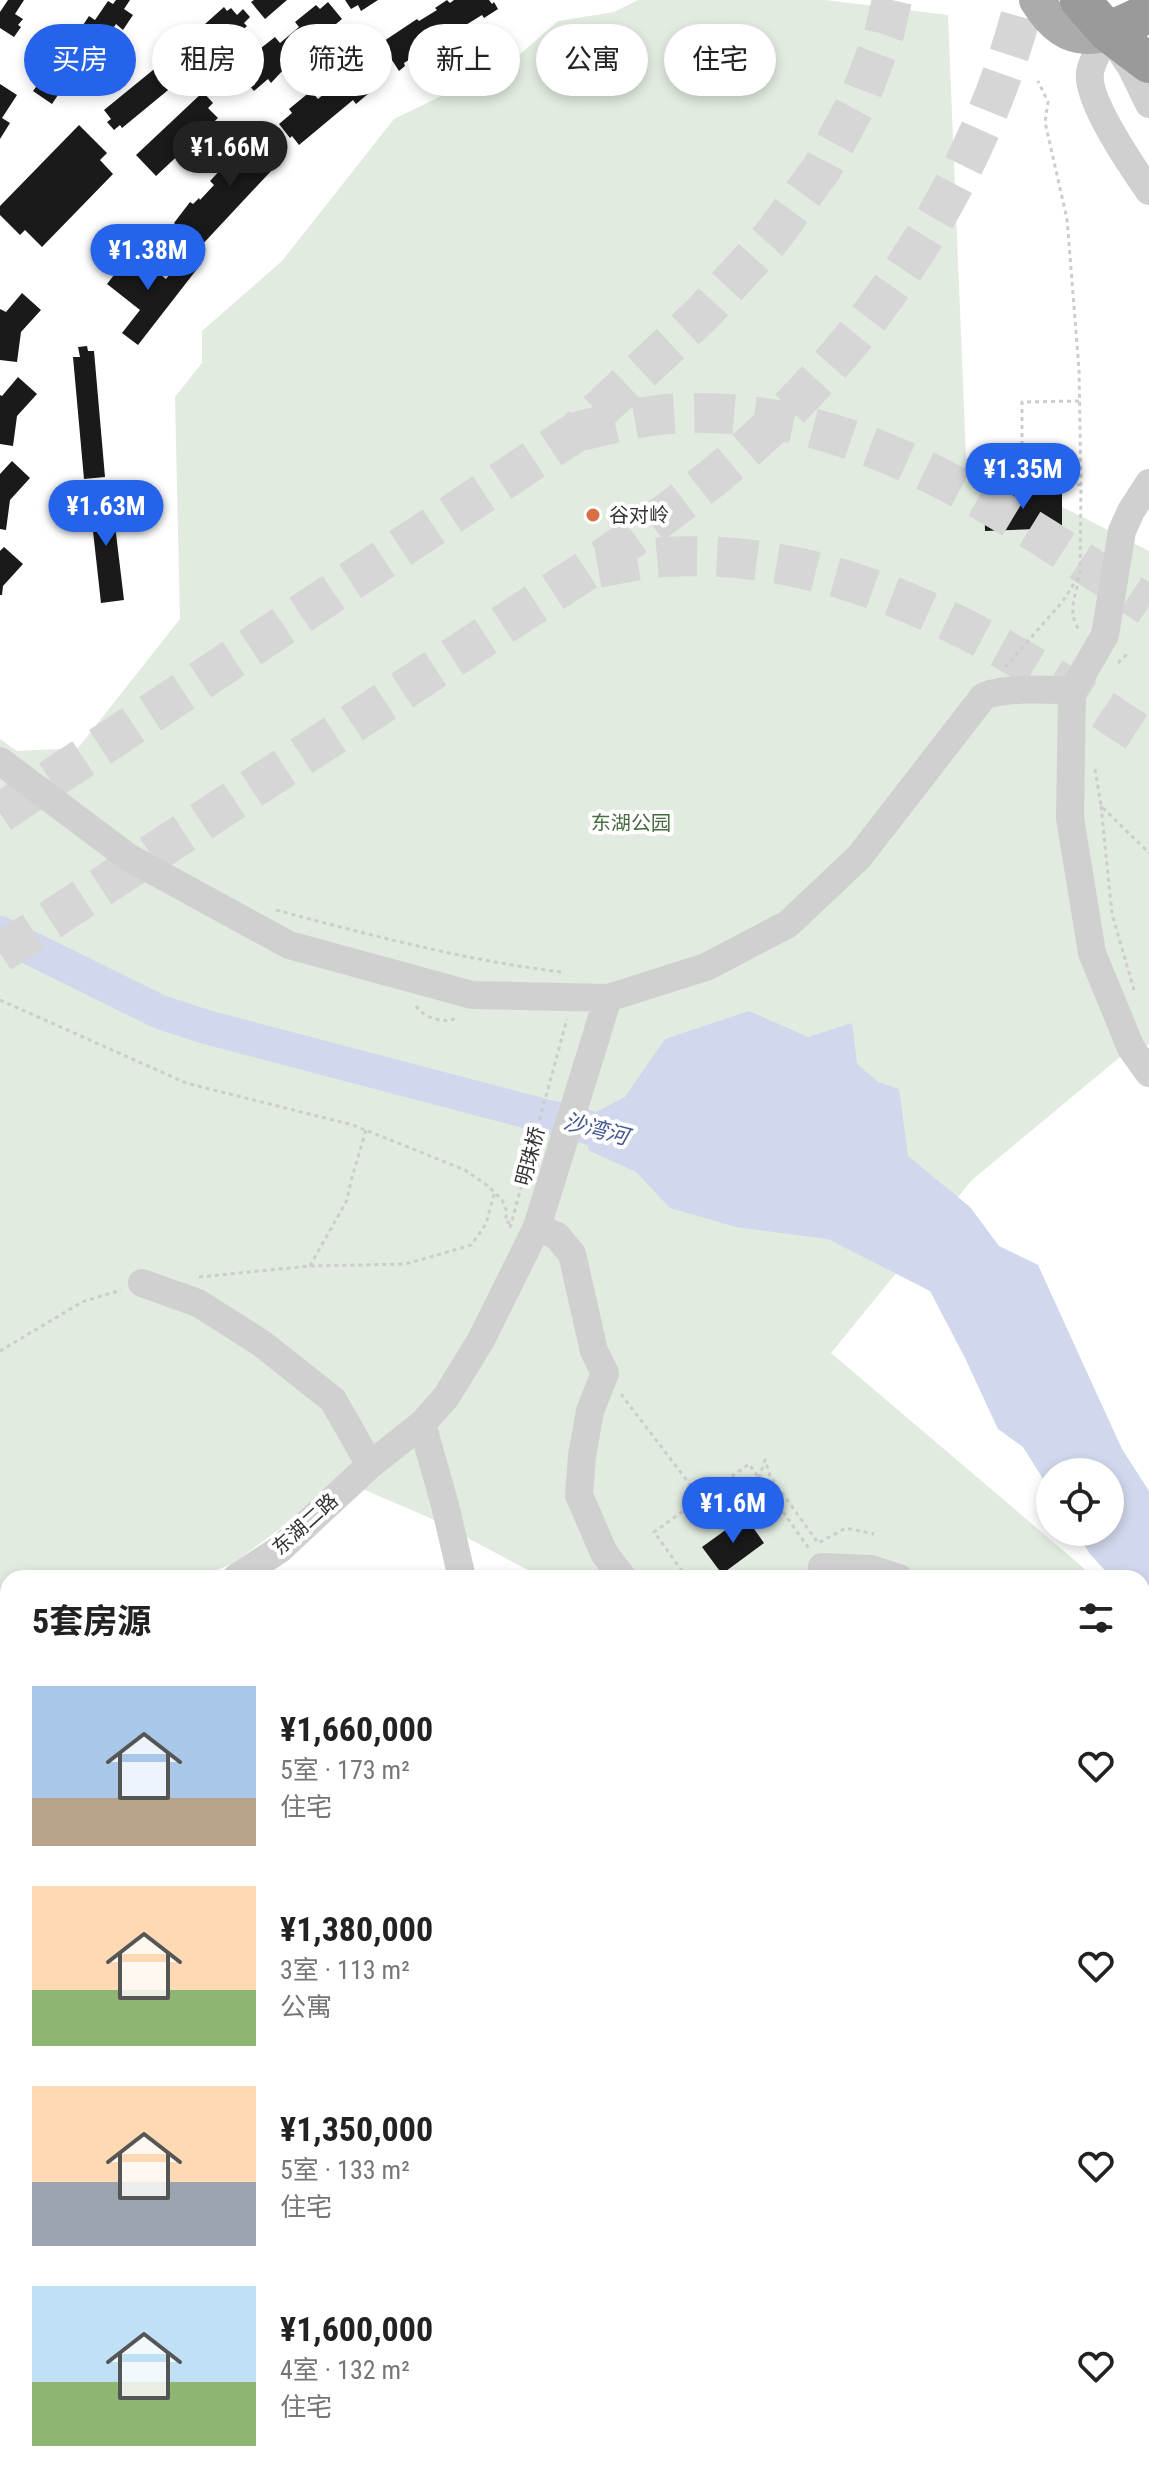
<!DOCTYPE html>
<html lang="zh">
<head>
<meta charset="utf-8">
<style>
  :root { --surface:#fff; --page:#f6f6f6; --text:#222; --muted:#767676; --accent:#2563eb }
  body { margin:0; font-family:"Roboto Condensed","Noto Sans SC",sans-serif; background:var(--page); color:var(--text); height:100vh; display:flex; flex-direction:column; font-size:30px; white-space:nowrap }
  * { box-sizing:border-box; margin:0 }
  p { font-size:26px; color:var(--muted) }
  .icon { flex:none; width:44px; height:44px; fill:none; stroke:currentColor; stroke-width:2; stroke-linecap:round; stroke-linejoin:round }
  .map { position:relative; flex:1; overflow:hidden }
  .side { position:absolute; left:0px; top:1570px; width:1150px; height:912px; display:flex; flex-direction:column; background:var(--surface); border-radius:24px 24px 0 0; box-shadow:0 4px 12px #0003 }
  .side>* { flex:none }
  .top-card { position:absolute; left:24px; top:24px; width:1102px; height:72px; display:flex; gap:16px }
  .buttons { position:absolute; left:1036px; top:1458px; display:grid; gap:16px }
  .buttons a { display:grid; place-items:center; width:88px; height:88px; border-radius:50%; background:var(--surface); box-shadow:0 4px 12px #0003; font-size:40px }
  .price { position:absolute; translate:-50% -68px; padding:0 18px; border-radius:28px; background:var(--accent); color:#fff; font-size:26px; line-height:52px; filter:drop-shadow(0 2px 4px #0008) }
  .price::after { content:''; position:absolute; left:50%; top:48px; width:24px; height:18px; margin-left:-12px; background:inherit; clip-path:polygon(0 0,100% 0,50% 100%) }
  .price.active { background:#222; color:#fff }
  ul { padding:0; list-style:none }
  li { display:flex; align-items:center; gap:24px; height:200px; padding:0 32px }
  li span { display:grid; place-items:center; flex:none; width:224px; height:160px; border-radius:0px; color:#555 }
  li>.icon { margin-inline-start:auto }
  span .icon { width:96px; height:96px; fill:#fffc; stroke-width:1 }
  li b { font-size:34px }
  h2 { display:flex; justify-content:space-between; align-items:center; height:96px; padding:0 32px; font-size:34px }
  .tag { padding:0 28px; border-radius:36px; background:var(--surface); box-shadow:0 4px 12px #0003; font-size:28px; line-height:72px }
  .tag.active { background:var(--accent); color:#fff }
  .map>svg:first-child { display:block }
  .green { fill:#e1ebdf }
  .water { fill:#d1d7ec }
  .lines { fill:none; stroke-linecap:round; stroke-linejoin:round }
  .river { stroke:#d1d7ec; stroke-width:34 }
  .building { fill:#1a1a1a }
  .highway-tunnel { stroke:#d6d6d6; stroke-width:40; stroke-dasharray:40 20; stroke-linecap:butt }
  .path { stroke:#cdcdcd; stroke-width:3; stroke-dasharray:4 4; stroke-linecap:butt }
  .minor { stroke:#d0d0d0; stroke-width:28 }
  .major { stroke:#ababab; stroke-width:36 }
  .highway { stroke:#9a9a9a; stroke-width:40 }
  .poi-dot { fill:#da6f45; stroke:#fff; stroke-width:3 }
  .labels { text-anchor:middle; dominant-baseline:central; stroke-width:8; stroke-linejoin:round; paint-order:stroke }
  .poi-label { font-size:20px; fill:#333; stroke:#fff; text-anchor:start }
  .park-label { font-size:20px; fill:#476c42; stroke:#fff }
  .street-label { font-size:20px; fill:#333; stroke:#fff }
  .water-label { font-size:22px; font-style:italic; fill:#455890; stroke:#fff }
</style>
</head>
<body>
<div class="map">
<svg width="1149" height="2482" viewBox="0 0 1149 2482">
  <rect width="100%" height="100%" fill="#fff"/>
  <!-- green -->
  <path class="green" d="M 638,0 L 825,0 L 948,15 L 966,458 L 1149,551 L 1149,1044 L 1141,1048 L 1138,1042 L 972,1180 L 831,1353 L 1079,1564 L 1093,1578 L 543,1578 L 430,1518 L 344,1481 L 234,1563 L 198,1578 L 8,1578 L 8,1630 L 0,1631 L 0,739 L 17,751 L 78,748 L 180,619 L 175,397 L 202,363 L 202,331 L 282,261 L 394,119 L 511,62 L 558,21 L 614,12 Z
    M 1142,1630 L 1149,1638 L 1149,2066 L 1142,2062 Z"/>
  <!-- water -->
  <path class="water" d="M 749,1011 L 808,1037 L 852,1023 L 857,1064 L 878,1082 L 899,1089 L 908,1156 L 970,1207 L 999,1246 L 1038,1265 L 1122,1449 L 1149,1491 L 1149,1619 L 1142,1611 L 1142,1578 L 1112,1578 L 1090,1554 L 1076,1532 L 1110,1532 L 1110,1472 L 1050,1472 L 1050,1490 L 1023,1447 L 998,1429 L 965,1358 L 930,1291 L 828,1239 L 736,1227 L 670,1208 L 636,1172 L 588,1150 L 594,1113 L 625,1097 L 665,1039 Z
    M 1142,2062 L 1149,2066 L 1149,2482 L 0,2482 L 0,2365 L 8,2358 L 8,2474 L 1142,2474 Z"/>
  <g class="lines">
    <!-- river -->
    <path class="river" d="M 0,933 L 160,1012 L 206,1027 L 636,1140"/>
  </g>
  <!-- building -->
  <path class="building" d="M 8,0 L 24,0 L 15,14 L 23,19 L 18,25 L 21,27 L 14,37 L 0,28 L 0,12 Z
    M 116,0 L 130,0 L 124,9 L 133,15 L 123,30 L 116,24 L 97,53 L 89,48 L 85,55 L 91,59 L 76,81 L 70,77 L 52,104 L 33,91 L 39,83 L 35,80 L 45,64 L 52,69 L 66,47 L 72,51 L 82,37 L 77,34 L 89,16 L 95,20 L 108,1 L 113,4 Z
    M 254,0 L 287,0 L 265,19 L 251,2 Z
    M 345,0 L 378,0 L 361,11 L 358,5 L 351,9 Z
    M 447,0 L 450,3 L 454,0 L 489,0 L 492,4 L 494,2 L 498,9 L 484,18 L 482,15 L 456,31 L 458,35 L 437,48 L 434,44 L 404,63 L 405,66 L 399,71 L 381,43 L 417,19 L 419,21 L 437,10 L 435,8 Z
    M 328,2 L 342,19 L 336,24 L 339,27 L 334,31 L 336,34 L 316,51 L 314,48 L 307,53 L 305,49 L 299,53 L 303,57 L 295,64 L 296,65 L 290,70 L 286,67 L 271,83 L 268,79 L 254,91 L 241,76 L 258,63 L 252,55 L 275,37 L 280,43 L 299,27 L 295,22 L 316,5 L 320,9 Z
    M 224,7 L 227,11 L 231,8 L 237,15 L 243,9 L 250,17 L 244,23 L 247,26 L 218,52 L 215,49 L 210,53 L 202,44 L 206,40 L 200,34 L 208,27 L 205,24 Z
    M 180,48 L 186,56 L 189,53 L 196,62 L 188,68 L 190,72 L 122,128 L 120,125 L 114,130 L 107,122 L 111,119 L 104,110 Z
    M 369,56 L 382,73 L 378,77 L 380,79 L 373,85 L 375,88 L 356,104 L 353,100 L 299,145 L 292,136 L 290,138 L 279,124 L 292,113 L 289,109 L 311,91 L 318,99 L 339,81 L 334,76 L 354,59 L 359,65 Z
    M 0,84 L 17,95 L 2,118 L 10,123 L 0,139 Z
    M 203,92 L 213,103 L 208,108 L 218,118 L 156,176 L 136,155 Z
    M 79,125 L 107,153 L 100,160 L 113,174 L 42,247 L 25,230 L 20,235 L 0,215 L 0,206 Z
    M 264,134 L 286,155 L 200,247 L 174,223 L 190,202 L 193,204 L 199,198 L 200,200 L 214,185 L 210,181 L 253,135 L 259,141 Z
    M 132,252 L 166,279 L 183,258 L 197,269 L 138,345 L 122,333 L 140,310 L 107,284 Z
    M 22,293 L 41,310 L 21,332 L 17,362 L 0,360 L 0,309 L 6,312 Z
    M 87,346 L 88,351 L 94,351 L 105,477 L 84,479 L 73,357 L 80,357 L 78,347 Z
    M 18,377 L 37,394 L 17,416 L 13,446 L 0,444 L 0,395 L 2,396 Z
    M 12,461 L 30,478 L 10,500 L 6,530 L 0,529 L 0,474 Z
    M 111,492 L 124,600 L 101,603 L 89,495 Z
    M 1062,492 L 1062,528 L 985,531 L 984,494 Z
    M 4,547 L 23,564 L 3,586 L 2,595 L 0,595 L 0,551 Z
    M 745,1516 L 764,1543 L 722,1574 L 702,1547 Z"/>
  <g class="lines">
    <!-- highway-tunnel -->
    <path class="highway-tunnel" d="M 576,432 C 614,423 652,413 690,413 C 862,409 1012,516 1149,606
      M 598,568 C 620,564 642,558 664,557 C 847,546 1003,643 1149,740
      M 0,813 L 576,432 L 702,314 L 772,237 L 822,168 L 860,97 L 884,34 L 892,0
      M 0,953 L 587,570 C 635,536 683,503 728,465 C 871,345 979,180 1025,0"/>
    <!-- path -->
    <path class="path" d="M 1079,401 L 1022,402 L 1022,482 L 1081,485
      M 1079,578 C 1075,597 1067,614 1080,631
      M 1118,663 L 1128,653
      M 1005,667 L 1063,601 L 1080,574 L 1081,485 L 1079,369 L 1067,219 L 1045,122 L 1048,102 L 1038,81
      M 1095,769 L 1101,806 L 1149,853
      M 1101,806 L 1112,914 L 1134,990
      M 276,910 C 370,935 464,960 561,972
      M 0,1000 L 186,1083 L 353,1125 L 465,1170 L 488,1186 L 502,1200 L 507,1212 L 505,1221 L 510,1223
      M 416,1006 C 425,1018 436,1020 451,1021 L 457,1016
      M 510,1228 L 567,1019
      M 310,1266 L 347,1200 L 351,1181 L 366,1130
      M 199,1277 L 310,1266 L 405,1264 L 444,1253 L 471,1245 L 486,1224 L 494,1194
      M 0,1351 L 82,1302 L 121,1290
      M 621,1394 L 701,1499
      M 759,1478 L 765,1460 L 770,1476 L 818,1543 L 846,1528 L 874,1534
      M 198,1578 L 213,1572
      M 687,1578 L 654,1532 L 749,1464 L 810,1550
      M 1142,1844 L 1149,1850
      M 1142,1992 L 1149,1996
      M 0,2327 L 8,2320"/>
    <!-- minor -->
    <path class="minor" d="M 1108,32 C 1103,42 1091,62 1090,73 C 1086,100 1133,168 1149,191
      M 1117,46 L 1131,67 L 1149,104
      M 1149,483 L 1131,511 L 1122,531 L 1105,635 L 1072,692 L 1070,818 L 1092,953 L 1131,1048 L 1149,1073
      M 0,761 L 128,857 L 289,945 L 472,995 L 608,998 L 706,967 L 788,924 L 859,857 L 983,697 C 998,688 1054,688 1072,692
      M 537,1227 L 557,1236 L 572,1254 L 594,1351 L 605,1373 L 590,1411 L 582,1456 L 579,1495 L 604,1553 L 623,1578
      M 142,1283 L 198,1303 L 261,1343 L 333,1400 L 370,1465
      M 422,1424 L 445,1505 L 462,1578
      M 822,1567 L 871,1569 L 899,1578
      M 236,1578 L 280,1549 L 370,1465 L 422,1424 L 446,1397 L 481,1340 L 537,1227 L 608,998
      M 0,1646 L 8,1645
      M 1142,1702 L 1149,1710
      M 0,2104 L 8,2097"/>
    <!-- major -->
    <path class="major" d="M 1037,0 C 1054,28 1075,44 1108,32"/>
    <!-- highway -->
    <path class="highway" d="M 1080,0 L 1108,32 L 1149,63
      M 1108,32 L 1149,13"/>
  </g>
  <!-- markers -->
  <circle class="poi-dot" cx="593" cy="515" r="8"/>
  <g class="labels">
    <!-- poi labels -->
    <g class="poi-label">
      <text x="609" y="515">谷对岭</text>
    </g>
    <!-- park labels -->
    <g class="park-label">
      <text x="631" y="823">东湖公园</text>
    </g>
    <!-- street labels -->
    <g class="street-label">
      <text transform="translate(530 1156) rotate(-75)">明珠桥</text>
      <text transform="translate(305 1524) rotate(-42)">东湖二路</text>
    </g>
    <!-- water labels -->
    <g class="water-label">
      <text transform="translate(596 1129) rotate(15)">沙湾河</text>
    </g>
  </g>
</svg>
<div class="buttons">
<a><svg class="icon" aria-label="locate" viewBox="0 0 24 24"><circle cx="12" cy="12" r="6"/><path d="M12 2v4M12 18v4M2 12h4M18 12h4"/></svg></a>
</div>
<b class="price active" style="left:230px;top:189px">¥1.66M</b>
<b class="price" style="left:148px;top:292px">¥1.38M</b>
<b class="price" style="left:1023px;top:511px">¥1.35M</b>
<b class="price" style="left:106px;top:548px">¥1.63M</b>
<b class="price" style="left:733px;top:1545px">¥1.6M</b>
<div class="top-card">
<a class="tag active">买房</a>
<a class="tag">租房</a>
<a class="tag">筛选</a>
<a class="tag">新上</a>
<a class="tag">公寓</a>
<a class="tag">住宅</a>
</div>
<section class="side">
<h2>5套房源<svg class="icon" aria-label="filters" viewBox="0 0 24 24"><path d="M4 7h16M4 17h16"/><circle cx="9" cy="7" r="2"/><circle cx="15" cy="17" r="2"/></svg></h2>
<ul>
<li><span style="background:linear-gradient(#a9c7e8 70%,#b9a48a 0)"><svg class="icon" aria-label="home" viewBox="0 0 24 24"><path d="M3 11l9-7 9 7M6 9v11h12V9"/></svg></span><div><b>¥1,660,000</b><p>5室 · 173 m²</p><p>住宅</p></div><svg class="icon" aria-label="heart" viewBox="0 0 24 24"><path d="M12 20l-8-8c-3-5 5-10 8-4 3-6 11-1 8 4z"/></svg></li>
<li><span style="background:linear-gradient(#ffd9b3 65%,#8fb573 0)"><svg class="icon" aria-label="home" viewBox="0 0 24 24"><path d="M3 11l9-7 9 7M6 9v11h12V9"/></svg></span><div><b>¥1,380,000</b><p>3室 · 113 m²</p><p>公寓</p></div><svg class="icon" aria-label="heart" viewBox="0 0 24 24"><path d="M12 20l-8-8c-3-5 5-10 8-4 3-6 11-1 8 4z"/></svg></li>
<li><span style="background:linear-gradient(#ffd9b3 60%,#9aa5b1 0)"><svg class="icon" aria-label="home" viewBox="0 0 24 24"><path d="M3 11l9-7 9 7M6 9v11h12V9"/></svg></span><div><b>¥1,350,000</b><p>5室 · 133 m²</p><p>住宅</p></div><svg class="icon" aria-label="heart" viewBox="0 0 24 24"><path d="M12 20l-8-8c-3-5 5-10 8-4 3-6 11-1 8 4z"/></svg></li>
<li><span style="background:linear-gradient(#bfe0f5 60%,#8fb573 0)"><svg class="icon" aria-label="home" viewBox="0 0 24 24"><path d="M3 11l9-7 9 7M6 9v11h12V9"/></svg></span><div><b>¥1,600,000</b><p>4室 · 132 m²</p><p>住宅</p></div><svg class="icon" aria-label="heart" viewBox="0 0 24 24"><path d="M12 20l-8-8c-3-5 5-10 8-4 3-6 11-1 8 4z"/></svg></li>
</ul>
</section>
</div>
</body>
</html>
